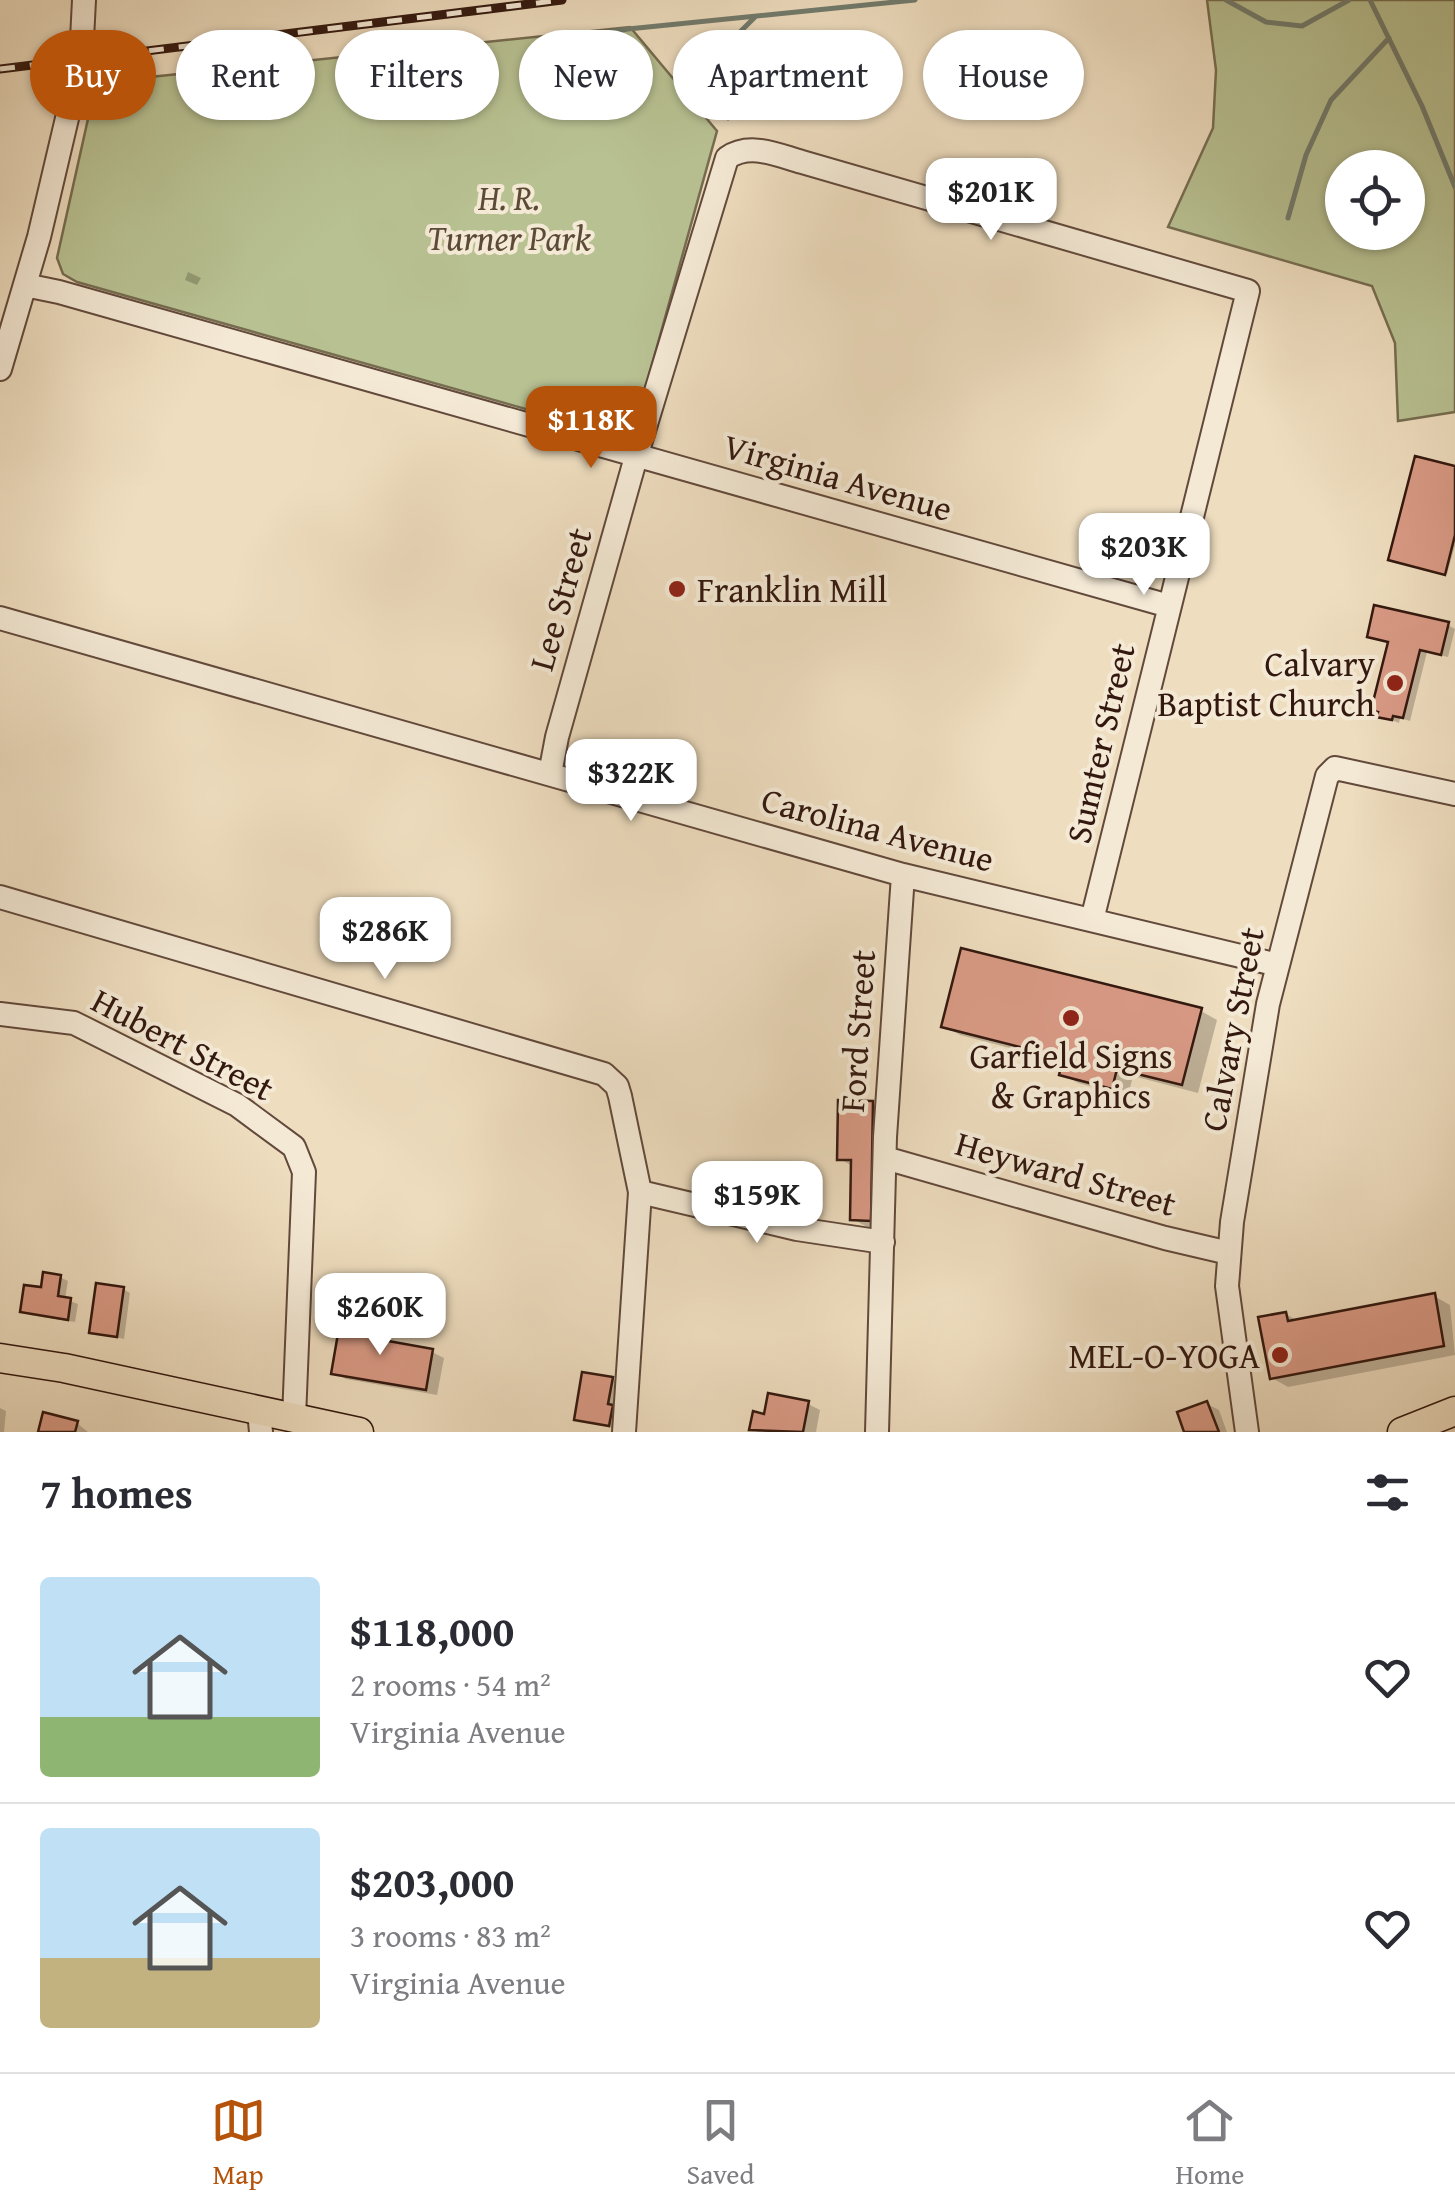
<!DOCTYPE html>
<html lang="en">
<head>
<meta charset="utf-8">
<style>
  :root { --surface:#fff; --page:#f2f2f3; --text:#2b2b33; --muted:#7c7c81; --line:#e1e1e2; --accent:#b45309 }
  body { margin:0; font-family:"Gentium Book Plus",serif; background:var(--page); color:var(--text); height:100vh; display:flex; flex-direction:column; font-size:38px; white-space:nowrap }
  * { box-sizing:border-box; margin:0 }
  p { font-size:32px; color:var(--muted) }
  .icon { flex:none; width:55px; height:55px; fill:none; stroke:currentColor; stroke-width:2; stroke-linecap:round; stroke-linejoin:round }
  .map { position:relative; height:1432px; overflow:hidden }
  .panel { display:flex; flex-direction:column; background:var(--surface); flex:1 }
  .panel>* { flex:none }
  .top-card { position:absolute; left:30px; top:30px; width:1395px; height:90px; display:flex; gap:20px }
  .buttons { position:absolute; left:1325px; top:150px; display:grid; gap:20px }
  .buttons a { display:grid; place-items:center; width:100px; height:100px; border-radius:50%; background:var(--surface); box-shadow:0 2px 8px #0004; font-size:50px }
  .price { position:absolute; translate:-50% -85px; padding:0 22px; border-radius:20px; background:#fff; color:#222; font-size:32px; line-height:65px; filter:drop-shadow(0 2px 5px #0008) }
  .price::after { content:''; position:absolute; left:50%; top:60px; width:30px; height:22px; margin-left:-15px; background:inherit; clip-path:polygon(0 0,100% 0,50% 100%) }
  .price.selected { background:var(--accent); color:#fff }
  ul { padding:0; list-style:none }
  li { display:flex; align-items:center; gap:30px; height:250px; padding:0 40px }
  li+li { border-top:2px solid var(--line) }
  li span { display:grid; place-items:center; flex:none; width:280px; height:200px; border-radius:10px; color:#555 }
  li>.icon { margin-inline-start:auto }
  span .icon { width:120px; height:120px; fill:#fffc; stroke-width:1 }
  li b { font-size:42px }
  h2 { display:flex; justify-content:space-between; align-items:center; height:120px; padding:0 40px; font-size:42px }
  .chip { padding:0 35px; border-radius:45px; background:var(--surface); box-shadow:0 2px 8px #0004; font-size:35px; line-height:90px }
  .chip.selected { background:var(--accent); color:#fff }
  .tabs { display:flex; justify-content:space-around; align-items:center; height:140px; border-top:2px solid var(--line); background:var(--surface); font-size:28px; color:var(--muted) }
  .tabs a { display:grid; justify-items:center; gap:5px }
  .tabs .selected { color:var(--accent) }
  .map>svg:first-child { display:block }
  .green { fill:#b8c192; stroke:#766c50; stroke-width:2.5; fill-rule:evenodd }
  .shadow { fill:#0003 }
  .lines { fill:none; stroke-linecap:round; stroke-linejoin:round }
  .stream { stroke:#717b6d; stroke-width:5 }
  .building { fill:#d99a85; stroke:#33180f; stroke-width:2.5 }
  .minor-casing { stroke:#62493b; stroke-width:26 }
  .major-casing { stroke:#33180f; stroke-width:31 }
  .minor { stroke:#f4e9d5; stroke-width:22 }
  .major { stroke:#eeddbf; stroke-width:28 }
  .rail-casing { stroke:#33180f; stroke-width:9 }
  .rail { stroke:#f4e9d5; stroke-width:5; stroke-dasharray:15; stroke-linecap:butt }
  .poi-dot { fill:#8f2418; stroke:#f4e9d5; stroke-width:4 }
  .labels { text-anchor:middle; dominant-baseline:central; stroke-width:8; stroke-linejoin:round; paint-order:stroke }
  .park-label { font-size:35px; font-style:italic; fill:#5b4b36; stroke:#f4e9d5 }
  .street-label { font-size:35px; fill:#33180f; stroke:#f4e9d5 }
  .poi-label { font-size:35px; fill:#33180f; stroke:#f4e9d5; text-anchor:end }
</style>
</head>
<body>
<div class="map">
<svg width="1455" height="1432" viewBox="0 0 1455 1432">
  <rect width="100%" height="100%" fill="#eeddbf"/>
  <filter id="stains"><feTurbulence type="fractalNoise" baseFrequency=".002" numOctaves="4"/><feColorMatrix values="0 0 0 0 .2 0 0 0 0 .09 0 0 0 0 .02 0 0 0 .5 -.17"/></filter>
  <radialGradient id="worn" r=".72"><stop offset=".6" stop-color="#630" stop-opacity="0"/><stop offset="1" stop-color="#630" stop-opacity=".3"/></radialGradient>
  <!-- green -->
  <path class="green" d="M 1207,0 L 1455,0 L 1455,412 L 1398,421 L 1395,343 L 1372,286 L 1168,227 L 1213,128 L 1216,70 ZM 1342,168 L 1408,168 L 1408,232 L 1342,232 Z
    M 630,27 L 717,131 L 641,404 L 624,431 L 593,428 L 77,282 L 63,274 L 57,258 L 92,101 L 102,82 Z"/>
  <!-- shadow -->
  <path class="shadow" d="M 188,272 L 201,278 L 197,285 L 185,280 Z
    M 1455,469 L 1455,545 L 1447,574 L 1394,560 Z
    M 1448,625 L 1455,629 L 1448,657 L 1427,652 L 1410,721 L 1400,718 L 1399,723 L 1379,715 L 1390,643 L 1370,636 Z
    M 1201,1011 L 1217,1020 L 1198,1093 L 1133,1076 L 1128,1096 L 1078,1083 L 1062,1074 L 1065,1062 L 960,1035 L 944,1026 Z
    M 872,1103 L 888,1113 L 887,1229 L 869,1228 L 853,1219 L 854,1167 L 840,1159 Z
    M 60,1277 L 68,1281 L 65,1299 L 78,1304 L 75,1322 L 30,1315 L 23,1311 Z
    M 123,1289 L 130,1293 L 124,1339 L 92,1332 Z
    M 1434,1296 L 1450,1305 L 1455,1355 L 1288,1387 L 1272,1378 L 1286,1314 L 1298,1321 Z
    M 378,1332 L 390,1338 L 389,1344 L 432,1352 L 444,1358 L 437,1395 L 346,1379 L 334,1373 Z
    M 612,1379 L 619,1383 L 616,1429 L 577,1419 Z
    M 808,1404 L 820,1410 L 816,1432 L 758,1432 L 752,1428 L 766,1417 Z
    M 1207,1404 L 1219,1410 L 1227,1432 L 1187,1432 Z
    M 0,1408 L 6,1411 L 4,1432 L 0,1432 Z
    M 77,1423 L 88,1432 L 41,1432 Z"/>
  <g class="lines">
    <!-- stream -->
    <path class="stream" d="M 1226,0 L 1266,22 L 1302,26 L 1349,0
      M 1370,0 L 1422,106 L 1455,187
      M 552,41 L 628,29 L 915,0
      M 728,118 L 716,69 L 724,48 L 755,17
      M 1288,218 L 1306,155 L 1331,100 L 1389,38"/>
  </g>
  <!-- building -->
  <path class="building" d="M 1415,456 L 1455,466 L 1455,535 L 1445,575 L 1388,560 Z
    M 1374,605 L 1449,622 L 1441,655 L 1420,650 L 1403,718 L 1393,716 L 1392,720 L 1376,717 L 1378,712 L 1371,710 L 1388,642 L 1367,637 Z
    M 961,948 L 1202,1008 L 1182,1085 L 1117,1069 L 1112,1089 L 1059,1075 L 1063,1058 L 941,1027 Z
    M 838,1100 L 873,1101 L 871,1221 L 850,1220 L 851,1160 L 837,1160 Z
    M 43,1272 L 61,1275 L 58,1296 L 71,1298 L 68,1320 L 20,1312 L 24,1285 L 41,1287 Z
    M 96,1283 L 124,1287 L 117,1337 L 89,1333 Z
    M 1435,1293 L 1444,1346 L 1270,1379 L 1258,1317 L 1286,1312 L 1288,1321 Z
    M 340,1322 L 379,1329 L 377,1339 L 433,1349 L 426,1390 L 331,1374 Z
    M 582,1372 L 613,1377 L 608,1404 L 613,1405 L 609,1426 L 574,1420 Z
    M 768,1393 L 809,1401 L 803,1432 L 749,1430 L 753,1411 L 764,1414 Z
    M 1207,1401 L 1219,1432 L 1184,1432 L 1177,1412 Z
    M 43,1412 L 78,1421 L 75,1432 L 38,1432 Z"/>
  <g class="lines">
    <!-- minor casing -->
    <g class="minor-casing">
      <path id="minor" d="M 25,285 L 59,292 L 1169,606
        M 0,369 L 39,237 L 81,59 L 84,0
        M 0,618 L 903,875 L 1278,965
        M 550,774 L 557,737 L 636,457 L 727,158 C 750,142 777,155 802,162 L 1248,291 L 1092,920
        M 0,897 L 604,1074 L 617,1086 L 620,1096 L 640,1192 L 624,1432
        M 0,1014 L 74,1023 L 237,1105 L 294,1147 L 304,1172 L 294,1418
        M 885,1158 L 1165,1238 L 1229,1253
        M 640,1192 L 797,1229 L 883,1242
        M 259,1411 L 261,1432
        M 877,1432 L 885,1137 L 903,875
        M 1247,1432 L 1227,1286 L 1232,1222 L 1268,1004 L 1327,776 L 1335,768 L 1455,794"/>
    </g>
    <!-- major casing -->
    <g class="major-casing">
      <path id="major" d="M 0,1358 L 64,1368 L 359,1432
        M 1402,1432 L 1455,1411"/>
    </g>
    <!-- minor -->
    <use href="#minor" class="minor"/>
    <!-- major -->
    <use href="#major" class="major"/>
    <!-- rail casing -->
    <g class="rail-casing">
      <path id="rail" d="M 0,69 L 562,0"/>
    </g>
    <!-- rail -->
    <use href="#rail" class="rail"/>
  </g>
  <!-- markers -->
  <g class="poi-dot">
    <circle cx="677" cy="589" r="10"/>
    <circle cx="1395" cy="683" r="10"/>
    <circle cx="1071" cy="1018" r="10"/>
    <circle cx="1280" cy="1355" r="10"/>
  </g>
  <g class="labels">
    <!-- park labels -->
    <g class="park-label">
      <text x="509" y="197">H. R.<tspan x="509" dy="40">Turner Park</tspan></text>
    </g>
    <!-- street labels -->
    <g class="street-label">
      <text transform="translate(838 477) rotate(16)">Virginia Avenue</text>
      <text transform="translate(560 599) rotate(-74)">Lee Street</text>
      <text transform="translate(1100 743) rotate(-77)">Sumter Street</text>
      <text transform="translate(878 829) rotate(15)">Carolina Avenue</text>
      <text transform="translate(1232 1029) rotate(-79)">Calvary Street</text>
      <text transform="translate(857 1031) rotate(-86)">Ford Street</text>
      <text transform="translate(183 1044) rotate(28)">Hubert Street</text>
      <text transform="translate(1066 1173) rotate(16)">Heyward Street</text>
    </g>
    <!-- poi labels -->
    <g class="poi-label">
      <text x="697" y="589" text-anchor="start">Franklin Mill</text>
      <text x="1375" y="663">Calvary<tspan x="1375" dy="40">Baptist Church</tspan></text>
      <text x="1071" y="1055" text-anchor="middle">Garfield Signs<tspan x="1071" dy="40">&amp; Graphics</tspan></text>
      <text x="1260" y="1355">MEL-O-YOGA</text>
    </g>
  </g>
  <rect width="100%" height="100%" filter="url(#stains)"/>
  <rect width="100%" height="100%" fill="url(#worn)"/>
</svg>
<div class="buttons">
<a><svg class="icon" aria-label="locate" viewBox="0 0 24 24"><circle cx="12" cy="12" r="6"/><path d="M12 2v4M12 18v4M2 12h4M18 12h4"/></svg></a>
</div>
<b class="price" style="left:991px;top:243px">$201K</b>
<b class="price selected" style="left:591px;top:471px">$118K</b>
<b class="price" style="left:1144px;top:598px">$203K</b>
<b class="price" style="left:631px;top:824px">$322K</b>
<b class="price" style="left:385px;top:982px">$286K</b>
<b class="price" style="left:757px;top:1246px">$159K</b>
<b class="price" style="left:380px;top:1358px">$260K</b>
<div class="top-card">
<a class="chip selected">Buy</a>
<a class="chip">Rent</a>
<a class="chip">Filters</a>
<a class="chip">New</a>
<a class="chip">Apartment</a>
<a class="chip">House</a>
</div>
</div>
<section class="panel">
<h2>7 homes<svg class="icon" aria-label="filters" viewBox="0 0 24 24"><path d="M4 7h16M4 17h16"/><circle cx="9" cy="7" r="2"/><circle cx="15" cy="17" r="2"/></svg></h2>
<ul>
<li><span style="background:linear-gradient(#bfe0f5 70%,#8fb573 0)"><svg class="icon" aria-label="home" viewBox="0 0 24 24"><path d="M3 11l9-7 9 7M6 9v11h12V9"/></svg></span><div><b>$118,000</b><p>2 rooms · 54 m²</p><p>Virginia Avenue</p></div><svg class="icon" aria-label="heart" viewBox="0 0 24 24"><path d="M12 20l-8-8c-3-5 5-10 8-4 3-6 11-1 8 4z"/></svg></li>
<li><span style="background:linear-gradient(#bfe0f5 65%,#c2b280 0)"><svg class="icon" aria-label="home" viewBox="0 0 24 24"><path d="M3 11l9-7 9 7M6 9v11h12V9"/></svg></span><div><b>$203,000</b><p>3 rooms · 83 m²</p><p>Virginia Avenue</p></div><svg class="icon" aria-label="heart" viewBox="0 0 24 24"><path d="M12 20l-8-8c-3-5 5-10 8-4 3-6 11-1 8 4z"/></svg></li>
</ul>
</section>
<nav class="tabs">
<a class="selected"><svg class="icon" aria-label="map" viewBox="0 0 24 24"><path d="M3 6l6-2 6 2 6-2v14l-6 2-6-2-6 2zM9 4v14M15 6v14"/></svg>Map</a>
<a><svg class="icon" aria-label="saved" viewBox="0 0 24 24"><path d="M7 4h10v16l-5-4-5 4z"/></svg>Saved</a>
<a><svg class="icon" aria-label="home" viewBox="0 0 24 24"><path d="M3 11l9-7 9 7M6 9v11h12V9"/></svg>Home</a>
</nav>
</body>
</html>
